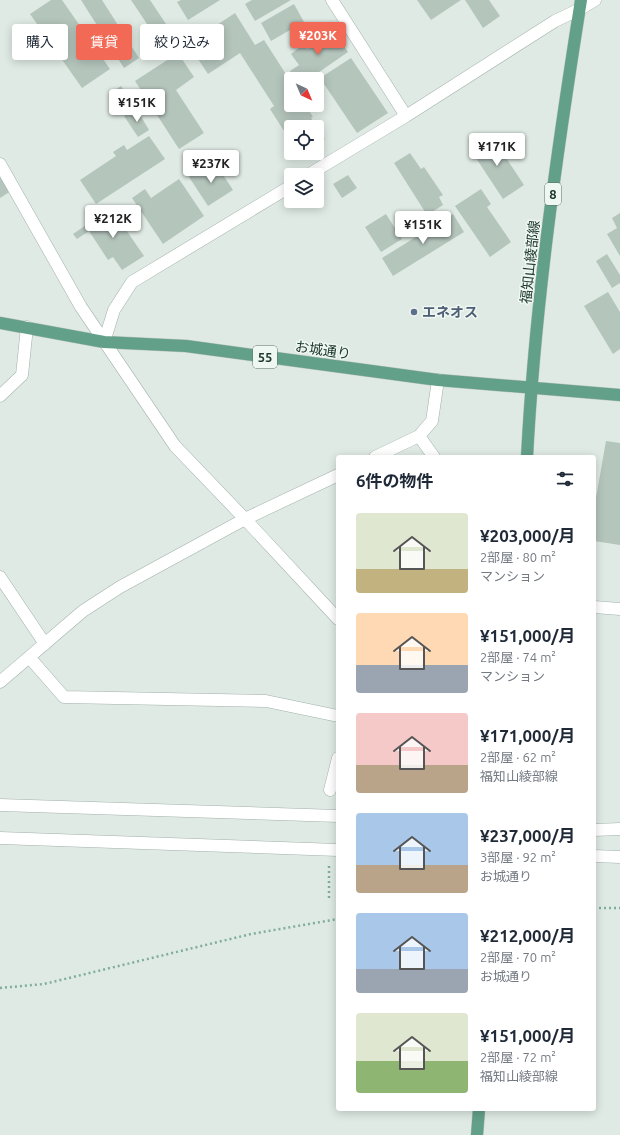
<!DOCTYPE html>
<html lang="ja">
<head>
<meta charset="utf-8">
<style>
  :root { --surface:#fff; --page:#f2f2f3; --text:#1f2937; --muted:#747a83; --accent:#f26955 }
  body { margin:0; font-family:Ubuntu,"Noto Sans JP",sans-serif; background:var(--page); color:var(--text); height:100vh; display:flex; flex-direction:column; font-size:15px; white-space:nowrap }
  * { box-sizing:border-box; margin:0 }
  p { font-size:13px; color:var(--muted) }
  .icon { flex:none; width:22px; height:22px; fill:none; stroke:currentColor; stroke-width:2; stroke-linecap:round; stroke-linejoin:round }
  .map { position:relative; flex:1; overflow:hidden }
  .sheet { position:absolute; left:336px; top:455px; width:260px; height:656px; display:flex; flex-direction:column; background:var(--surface); border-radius:4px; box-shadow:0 2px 10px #0003 }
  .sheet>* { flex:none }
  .top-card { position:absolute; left:12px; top:24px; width:264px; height:36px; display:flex; gap:8px }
  .needle { width:26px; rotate:136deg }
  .controls { position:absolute; left:284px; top:72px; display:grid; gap:8px }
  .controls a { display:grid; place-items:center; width:40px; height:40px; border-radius:4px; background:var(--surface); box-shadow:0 2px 10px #0003; font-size:20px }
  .price { position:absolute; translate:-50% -34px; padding:0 9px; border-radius:4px; background:#fff; color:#222; font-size:13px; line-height:26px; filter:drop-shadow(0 1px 2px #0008) }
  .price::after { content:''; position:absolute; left:50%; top:24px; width:12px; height:9px; margin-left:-6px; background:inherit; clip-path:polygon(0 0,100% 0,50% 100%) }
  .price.on { background:var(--accent); color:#fff }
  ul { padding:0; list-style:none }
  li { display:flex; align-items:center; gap:12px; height:100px; padding:0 20px }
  li span { display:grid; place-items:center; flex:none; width:112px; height:80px; border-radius:4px; color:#555 }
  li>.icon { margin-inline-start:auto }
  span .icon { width:48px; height:48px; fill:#fffc; stroke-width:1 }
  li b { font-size:17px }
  h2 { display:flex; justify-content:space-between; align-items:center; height:48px; padding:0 20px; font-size:17px }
  .chip { padding:0 14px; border-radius:4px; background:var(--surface); box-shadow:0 2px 10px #0003; font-size:14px; line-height:36px }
  .chip.on { background:var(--accent); color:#fff }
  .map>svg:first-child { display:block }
  .building { fill:#b4c5bc }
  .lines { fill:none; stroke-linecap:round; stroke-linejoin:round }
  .minor-casing { stroke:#a2b2aa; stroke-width:13 }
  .major-casing { stroke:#bcc4c1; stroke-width:13 }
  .path { stroke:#7fae9a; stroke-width:2.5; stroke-dasharray:2 3; stroke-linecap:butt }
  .minor { stroke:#fff; stroke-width:12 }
  .major { stroke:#63a089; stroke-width:12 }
  .service-dot { fill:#5c6f8a; stroke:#eff7f2; stroke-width:1.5 }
  .labels { text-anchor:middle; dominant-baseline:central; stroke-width:3; stroke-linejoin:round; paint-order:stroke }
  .shield { fill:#eff7f2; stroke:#5e736a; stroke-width:1 }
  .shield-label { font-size:13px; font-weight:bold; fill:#203a30 }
  .street-label { font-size:14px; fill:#203a30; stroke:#eff7f2 }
  .service-label { font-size:14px; font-weight:bold; fill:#4e5e75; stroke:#eff7f2; text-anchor:start }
</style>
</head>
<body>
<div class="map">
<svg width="620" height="1135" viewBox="0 0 620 1135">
  <rect width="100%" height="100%" fill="#dfeae4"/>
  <!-- building -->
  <path class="building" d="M 51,0 L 62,0 L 110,69 L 82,88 L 30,14 Z
    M 81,0 L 102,0 L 139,58 L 124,68 Z
    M 131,0 L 150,0 L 174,36 L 161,45 Z
    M 181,0 L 220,0 L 188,20 L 177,2 Z
    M 252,0 L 291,0 L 255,21 L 245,4 Z
    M 417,0 L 461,0 L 431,20 Z
    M 465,0 L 489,0 L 500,16 L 483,28 Z
    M 294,4 L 304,22 L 271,41 L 261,23 Z
    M 235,13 L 255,45 L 264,40 L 291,82 L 291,105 L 306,105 L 313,117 L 311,118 L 317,127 L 291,127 L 291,142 L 270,109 L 274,106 L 240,53 L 208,74 L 188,44 Z
    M 334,30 L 348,52 L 309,79 L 296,79 L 290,71 L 299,65 L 291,54 L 304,44 L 307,49 Z
    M 178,53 L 194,77 L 176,90 L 204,133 L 179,149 L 135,81 Z
    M 351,58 L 388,113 L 357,133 L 320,78 Z
    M 121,86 L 132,103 L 124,108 L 113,91 Z
    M 136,108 L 149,130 L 138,137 L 124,116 Z
    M 317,128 L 325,139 L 317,144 Z
    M 491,135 L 524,185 L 503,199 L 470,149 Z
    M 149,136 L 165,159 L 96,204 L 80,180 L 116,156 L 113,152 L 124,145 L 127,150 Z
    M 410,153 L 421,169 L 424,167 L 443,195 L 439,197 L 443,205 L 427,215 L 394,163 Z
    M 214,161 L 233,190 L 208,206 L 189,177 Z
    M 0,173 L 11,191 L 0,198 Z
    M 348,175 L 357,188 L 342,198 L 333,184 Z
    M 179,179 L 204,216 L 163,244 L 132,198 L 145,189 L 151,198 Z
    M 481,189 L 491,204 L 487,207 L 511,242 L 490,257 L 455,206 Z
    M 111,208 L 144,256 L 122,270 L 113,257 L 108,260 L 89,231 L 77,239 L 73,234 Z
    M 620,213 L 620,256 L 607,234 L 617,228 L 612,218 Z
    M 386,214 L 402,239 L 381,252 L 365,227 Z
    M 453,214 L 464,232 L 393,276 L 382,258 Z
    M 607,254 L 620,275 L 620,283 L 612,288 L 596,261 Z
    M 608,292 L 620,312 L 620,349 L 613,354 L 584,306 Z
    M 606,441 L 620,443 L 620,545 L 594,541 L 594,509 Z"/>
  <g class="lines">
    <!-- minor casing -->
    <g class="minor-casing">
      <path id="minor" d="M 332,0 L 406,116
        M 0,164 L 81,307 L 175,446 L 245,519 L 338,619
        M 308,175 L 406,116 L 555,21 L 580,9 L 595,0
        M 104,342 L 114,310 L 132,282 L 291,186
        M 0,396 L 22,375 L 27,327
        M 419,436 L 434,457
        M 375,457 L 419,436 L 432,421 L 438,380
        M 0,577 L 45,644
        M 594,607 L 620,609
        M 29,657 L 64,697 L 266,701 L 338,716
        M 0,682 L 83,611 L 120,587 L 245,519 L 338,475
        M 330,790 L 338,758
        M 0,805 L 338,816
        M 594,830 L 620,829
        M 0,838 L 338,850
        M 594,856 L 620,857"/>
    </g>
    <!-- major casing -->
    <g class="major-casing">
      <path id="major" d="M 0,323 L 104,342 L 186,346 L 438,380 L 620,395
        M 527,457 C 535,304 557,151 581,0
        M 477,1135 L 479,1109"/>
    </g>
    <!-- path -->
    <path class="path" d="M 329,898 L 329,866
      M 594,908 L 620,908
      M 0,988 L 44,984 L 251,934 L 338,919"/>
    <!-- minor -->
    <use href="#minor" class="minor"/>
    <!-- major -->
    <use href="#major" class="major"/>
  </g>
  <!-- markers -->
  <circle class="service-dot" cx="414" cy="312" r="4"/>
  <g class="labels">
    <!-- shield labels -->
    <g class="shield">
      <rect x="545" y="183" width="16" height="22" rx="3"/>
      <rect x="253" y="346" width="24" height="22" rx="3"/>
    </g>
    <g class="shield-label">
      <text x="553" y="194">8</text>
      <text x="265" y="357">55</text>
    </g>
    <!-- street labels -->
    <g class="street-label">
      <text transform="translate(530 262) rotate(-84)">福知山綾部線</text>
      <text transform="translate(323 350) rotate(8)">お城通り</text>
    </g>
    <!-- service labels -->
    <g class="service-label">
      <text x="422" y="312">エネオス</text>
    </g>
  </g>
</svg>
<div class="controls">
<a><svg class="needle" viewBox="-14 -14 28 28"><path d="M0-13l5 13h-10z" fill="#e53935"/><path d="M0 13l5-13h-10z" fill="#747a83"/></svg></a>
<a><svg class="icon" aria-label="locate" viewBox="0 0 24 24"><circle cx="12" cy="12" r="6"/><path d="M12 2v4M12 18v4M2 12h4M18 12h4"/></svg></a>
<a><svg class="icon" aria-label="layers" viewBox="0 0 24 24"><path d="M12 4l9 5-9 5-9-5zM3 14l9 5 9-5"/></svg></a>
</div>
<b class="price on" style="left:318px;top:56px">¥203K</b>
<b class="price" style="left:137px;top:123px">¥151K</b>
<b class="price" style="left:497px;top:167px">¥171K</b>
<b class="price" style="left:211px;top:184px">¥237K</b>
<b class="price" style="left:113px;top:239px">¥212K</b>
<b class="price" style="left:423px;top:245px">¥151K</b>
<div class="top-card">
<a class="chip">購入</a>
<a class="chip on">賃貸</a>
<a class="chip">絞り込み</a>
</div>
<section class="sheet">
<h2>6件の物件<svg class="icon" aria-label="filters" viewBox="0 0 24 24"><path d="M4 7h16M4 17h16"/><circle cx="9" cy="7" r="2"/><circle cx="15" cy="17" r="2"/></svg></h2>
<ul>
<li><span style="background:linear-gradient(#dfe7d0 70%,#c2b280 0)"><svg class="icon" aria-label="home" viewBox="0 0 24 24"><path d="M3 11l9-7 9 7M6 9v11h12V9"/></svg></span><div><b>¥203,000/月</b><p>2部屋 · 80 m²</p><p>マンション</p></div></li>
<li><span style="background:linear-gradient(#ffd9b3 65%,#9aa5b1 0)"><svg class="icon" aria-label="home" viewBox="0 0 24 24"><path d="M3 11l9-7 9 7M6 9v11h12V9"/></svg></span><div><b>¥151,000/月</b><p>2部屋 · 74 m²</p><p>マンション</p></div></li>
<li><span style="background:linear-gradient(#f6c9c9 65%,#b9a48a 0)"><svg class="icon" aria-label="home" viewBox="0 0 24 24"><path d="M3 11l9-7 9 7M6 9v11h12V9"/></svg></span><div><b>¥171,000/月</b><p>2部屋 · 62 m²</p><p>福知山綾部線</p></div></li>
<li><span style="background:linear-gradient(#a9c7e8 65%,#b9a48a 0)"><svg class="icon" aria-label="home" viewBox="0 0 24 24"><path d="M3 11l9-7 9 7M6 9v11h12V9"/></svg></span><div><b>¥237,000/月</b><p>3部屋 · 92 m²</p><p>お城通り</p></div></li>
<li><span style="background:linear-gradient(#a9c7e8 70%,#9aa5b1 0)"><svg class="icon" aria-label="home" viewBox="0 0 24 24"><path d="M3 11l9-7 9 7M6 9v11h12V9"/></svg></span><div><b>¥212,000/月</b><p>2部屋 · 70 m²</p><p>お城通り</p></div></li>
<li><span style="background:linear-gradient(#dfe7d0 60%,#8fb573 0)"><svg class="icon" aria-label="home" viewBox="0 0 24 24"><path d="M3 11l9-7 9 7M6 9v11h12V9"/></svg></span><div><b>¥151,000/月</b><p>2部屋 · 72 m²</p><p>福知山綾部線</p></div></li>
</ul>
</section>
</div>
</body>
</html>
